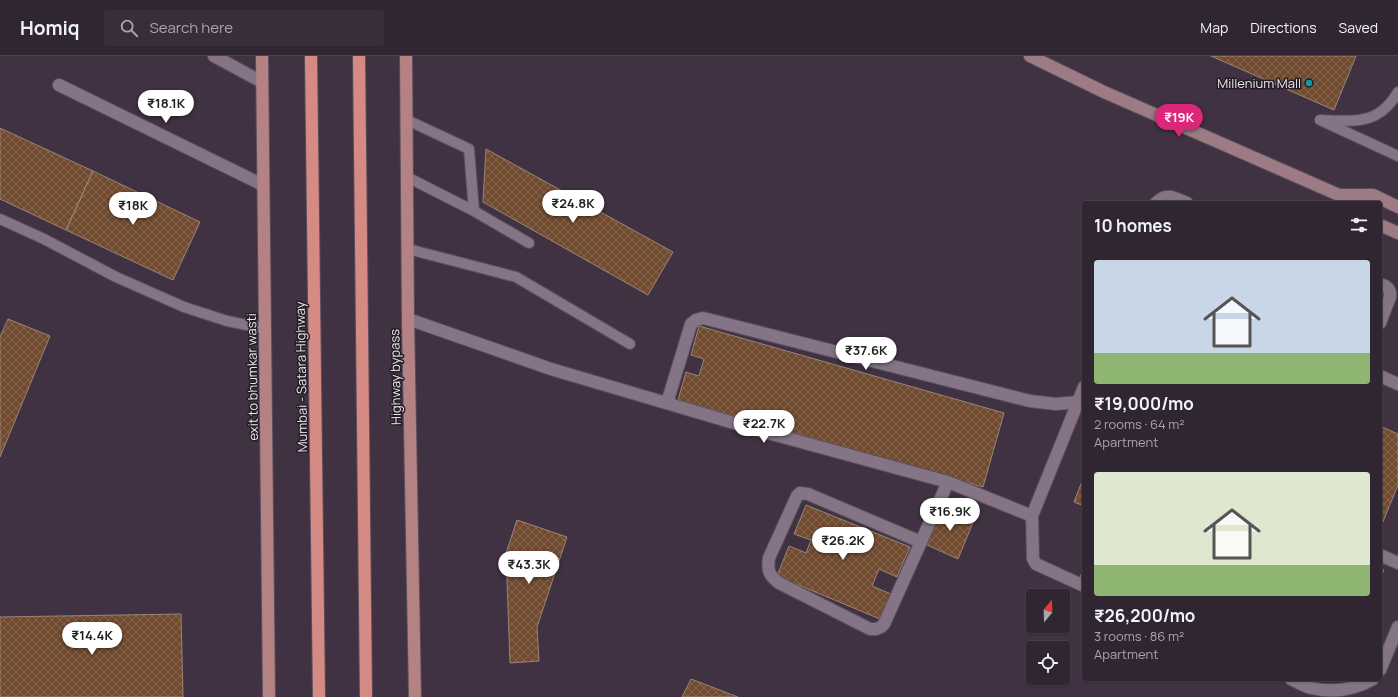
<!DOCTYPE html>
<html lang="en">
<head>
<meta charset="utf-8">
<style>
  :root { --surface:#302632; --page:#382e3a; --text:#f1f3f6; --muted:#a8a5ac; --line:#4b434d; --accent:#db2777 }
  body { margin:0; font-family:Manrope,sans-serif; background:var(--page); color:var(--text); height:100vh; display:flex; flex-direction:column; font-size:15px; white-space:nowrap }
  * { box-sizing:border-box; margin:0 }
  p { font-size:13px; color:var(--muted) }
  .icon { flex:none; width:22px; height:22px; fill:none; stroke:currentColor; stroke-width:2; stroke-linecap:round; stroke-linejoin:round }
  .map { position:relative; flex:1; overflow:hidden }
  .sheet { position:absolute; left:1082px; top:145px; width:300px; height:480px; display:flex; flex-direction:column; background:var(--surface); border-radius:4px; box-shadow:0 1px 3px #0004,0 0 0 1px var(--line) }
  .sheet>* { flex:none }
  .needle { width:26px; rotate:19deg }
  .tools { position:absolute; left:1026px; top:533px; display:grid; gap:8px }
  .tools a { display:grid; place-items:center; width:44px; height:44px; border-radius:4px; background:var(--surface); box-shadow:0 1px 3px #0004,0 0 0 1px var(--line); font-size:20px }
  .price { position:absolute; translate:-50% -34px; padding:0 9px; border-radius:14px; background:#fff; color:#222; font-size:13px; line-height:26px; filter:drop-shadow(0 1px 2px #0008) }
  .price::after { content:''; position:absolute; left:50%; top:24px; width:12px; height:9px; margin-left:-6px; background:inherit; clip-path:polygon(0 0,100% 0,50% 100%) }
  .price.on { background:var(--accent); color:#fff }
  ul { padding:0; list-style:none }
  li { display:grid; align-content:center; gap:8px; height:212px; padding:0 12px }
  li span { display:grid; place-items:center; height:124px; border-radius:4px; color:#555 }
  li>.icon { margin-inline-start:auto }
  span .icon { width:72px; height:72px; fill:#fffc; stroke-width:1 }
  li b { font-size:17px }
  h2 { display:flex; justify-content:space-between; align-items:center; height:48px; padding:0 12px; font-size:17px }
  header { display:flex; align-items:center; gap:24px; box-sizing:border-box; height:56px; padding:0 20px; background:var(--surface); border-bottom:1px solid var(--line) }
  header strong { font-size:19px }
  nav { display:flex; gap:22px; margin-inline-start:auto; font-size:14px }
  .search { width:280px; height:36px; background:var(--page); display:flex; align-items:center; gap:10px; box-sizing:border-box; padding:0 14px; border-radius:4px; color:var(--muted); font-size:15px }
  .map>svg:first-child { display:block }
  .building { fill:url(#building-cross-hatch); stroke:#9b8577 }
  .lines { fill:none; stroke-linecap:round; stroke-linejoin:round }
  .lane-casing { stroke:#5b4f5d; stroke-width:12 }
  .street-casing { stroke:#5b4f5d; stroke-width:14 }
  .secondary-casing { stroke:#5b4f5d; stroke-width:14 }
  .primary-casing { stroke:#5b4f5d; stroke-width:14 }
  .highway-casing { stroke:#5b4f5d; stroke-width:14 }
  .lane { stroke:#847486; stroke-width:10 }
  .street { stroke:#847486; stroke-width:12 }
  .secondary { stroke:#9c7b85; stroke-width:12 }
  .primary { stroke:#b58284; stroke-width:12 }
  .highway { stroke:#d58b83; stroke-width:12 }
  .culture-dot { fill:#0f9aa8; stroke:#231d24; stroke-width:1.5 }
  .labels { text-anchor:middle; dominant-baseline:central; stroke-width:3; stroke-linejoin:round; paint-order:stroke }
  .poi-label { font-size:13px; fill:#efe6f1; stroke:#231d24; text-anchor:end }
  .street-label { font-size:13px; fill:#efe6f1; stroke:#231d24 }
</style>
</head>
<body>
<header>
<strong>Homiq</strong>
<div class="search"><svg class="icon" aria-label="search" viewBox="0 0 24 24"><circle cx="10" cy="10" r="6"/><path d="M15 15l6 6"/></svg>Search here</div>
<nav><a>Map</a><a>Directions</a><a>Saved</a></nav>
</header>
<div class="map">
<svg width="1398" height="641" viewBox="0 0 1398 641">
  <defs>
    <pattern id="building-cross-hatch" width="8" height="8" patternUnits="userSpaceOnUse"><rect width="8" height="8" fill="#714b30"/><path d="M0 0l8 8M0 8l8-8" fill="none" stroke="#86654e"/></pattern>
  </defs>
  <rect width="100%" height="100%" fill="#403242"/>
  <!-- building -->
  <path class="building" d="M 1211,0 L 1356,0 L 1334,54 Z
    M 0,72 L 93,115 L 66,174 L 0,143 Z
    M 486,93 L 673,196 L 648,239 L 483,146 Z
    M 93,115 L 200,166 L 173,224 L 66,174 Z
    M 8,263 L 50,280 L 0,401 L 0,281 Z
    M 699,270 L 1004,357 L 983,431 L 678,344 L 686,316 L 699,320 L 704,303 L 691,299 Z
    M 1380,370 L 1398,378 L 1398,429 L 1382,468 L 1380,467 Z
    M 1084,420 L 1084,450 L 1074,446 Z
    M 806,449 L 910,491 L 897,521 L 879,513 L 872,530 L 891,538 L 880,563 L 777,520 L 789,490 L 806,497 L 811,484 L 794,478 Z
    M 941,450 L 974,464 L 958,503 L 925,488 Z
    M 517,464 L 567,481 L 537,571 L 539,605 L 510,607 L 506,497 Z
    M 1084,513 L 1084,525 L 1079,523 Z
    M 1380,513 L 1384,514 L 1380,523 Z
    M 181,558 L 183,641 L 0,641 L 0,561 Z
    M 691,623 L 738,641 L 682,641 Z"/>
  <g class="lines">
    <!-- lane casing -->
    <g class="lane-casing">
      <path id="lane" d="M 1398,36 C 1378,70 1354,65 1320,64 L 1398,100
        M 407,64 L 469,93 L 474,155 L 529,187
        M 407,121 L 474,155
        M 0,163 L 44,183 L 116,221 L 184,251 L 227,265 L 266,273
        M 408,193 L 516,221 L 630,288"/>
    </g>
    <!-- street casing -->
    <g class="street-casing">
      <path id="street" d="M 214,0 L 262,26
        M 59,29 L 263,129
        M 1156,147 C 1167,136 1174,142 1187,147
        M 1380,228 C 1387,230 1391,233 1390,241 L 1380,267
        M 408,263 L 551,313 L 761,375 L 948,426 L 1032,460 L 1033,503 L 1036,508 L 1084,530
        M 1380,320 L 1398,328
        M 667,347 L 691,268 L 696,264 L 703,262 L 1030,345 L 1056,348 L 1078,346 L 1084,331
        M 1032,460 L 1078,346 L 1083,348
        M 921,486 L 808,438 L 800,437 L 797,440 L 769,502 C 767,515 769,519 779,527 L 870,573 L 876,573 L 881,571 L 884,568 L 948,426
        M 1380,499 L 1398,507
        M 1380,614 L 1398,571
        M 1291,623 C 1297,626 1304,630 1311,632 C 1333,637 1354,634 1373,623"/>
    </g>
    <!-- secondary casing -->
    <g class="secondary-casing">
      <path id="secondary" d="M 1030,0 L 1104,36 L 1339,139 L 1348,147
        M 1339,139 L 1373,139 L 1398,151
        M 1380,169 L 1398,177"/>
    </g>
    <!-- primary casing -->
    <g class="primary-casing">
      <path id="primary" d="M 262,0 L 269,641
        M 406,0 L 408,263 L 415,641"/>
    </g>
    <!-- highway casing -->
    <g class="highway-casing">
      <path id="highway" d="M 311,0 L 319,641
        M 359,0 L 366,641"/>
    </g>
    <!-- lane -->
    <use href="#lane" class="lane"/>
    <!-- street -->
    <use href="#street" class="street"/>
    <!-- secondary -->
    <use href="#secondary" class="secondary"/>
    <!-- primary -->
    <use href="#primary" class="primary"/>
    <!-- highway -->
    <use href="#highway" class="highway"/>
  </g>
  <!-- markers -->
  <circle class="culture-dot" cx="1309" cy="27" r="4"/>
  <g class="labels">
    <!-- poi labels -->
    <g class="poi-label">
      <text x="1301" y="27">Millenium Mall</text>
    </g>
    <!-- street labels -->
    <g class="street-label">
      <text transform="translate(252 321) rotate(-91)">exit to bhumkar wasti</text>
      <text transform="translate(301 321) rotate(-91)">Mumbai - Satara Highway</text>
      <text transform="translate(395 321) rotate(-91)">Highway bypass</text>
    </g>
  </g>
</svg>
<div class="tools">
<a><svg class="needle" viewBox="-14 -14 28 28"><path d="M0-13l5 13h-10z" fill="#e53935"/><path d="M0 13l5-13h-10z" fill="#a8a5ac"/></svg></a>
<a><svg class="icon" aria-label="locate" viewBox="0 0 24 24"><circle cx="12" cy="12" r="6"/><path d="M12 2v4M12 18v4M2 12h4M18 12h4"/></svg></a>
</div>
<b class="price" style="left:166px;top:68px">₹18.1K</b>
<b class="price on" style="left:1179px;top:82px">₹19K</b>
<b class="price" style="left:573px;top:168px">₹24.8K</b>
<b class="price" style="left:133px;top:170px">₹18K</b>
<b class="price" style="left:866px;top:315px">₹37.6K</b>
<b class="price" style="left:764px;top:388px">₹22.7K</b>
<b class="price" style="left:950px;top:476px">₹16.9K</b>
<b class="price" style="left:843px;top:505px">₹26.2K</b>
<b class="price" style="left:529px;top:529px">₹43.3K</b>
<b class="price" style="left:92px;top:600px">₹14.4K</b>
<section class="sheet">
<h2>10 homes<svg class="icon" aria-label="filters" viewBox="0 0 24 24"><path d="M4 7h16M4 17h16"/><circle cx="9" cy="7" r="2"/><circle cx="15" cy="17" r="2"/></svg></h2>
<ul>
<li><span style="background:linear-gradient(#c9d6e8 75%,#8fb573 0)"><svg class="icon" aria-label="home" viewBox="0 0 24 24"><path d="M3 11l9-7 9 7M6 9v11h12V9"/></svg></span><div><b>₹19,000/mo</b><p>2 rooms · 64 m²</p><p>Apartment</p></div></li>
<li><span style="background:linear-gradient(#dfe7d0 75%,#8fb573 0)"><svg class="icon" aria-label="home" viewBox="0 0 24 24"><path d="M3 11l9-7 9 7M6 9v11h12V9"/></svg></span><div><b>₹26,200/mo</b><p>3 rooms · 86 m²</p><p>Apartment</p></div></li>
</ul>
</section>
</div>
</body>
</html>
